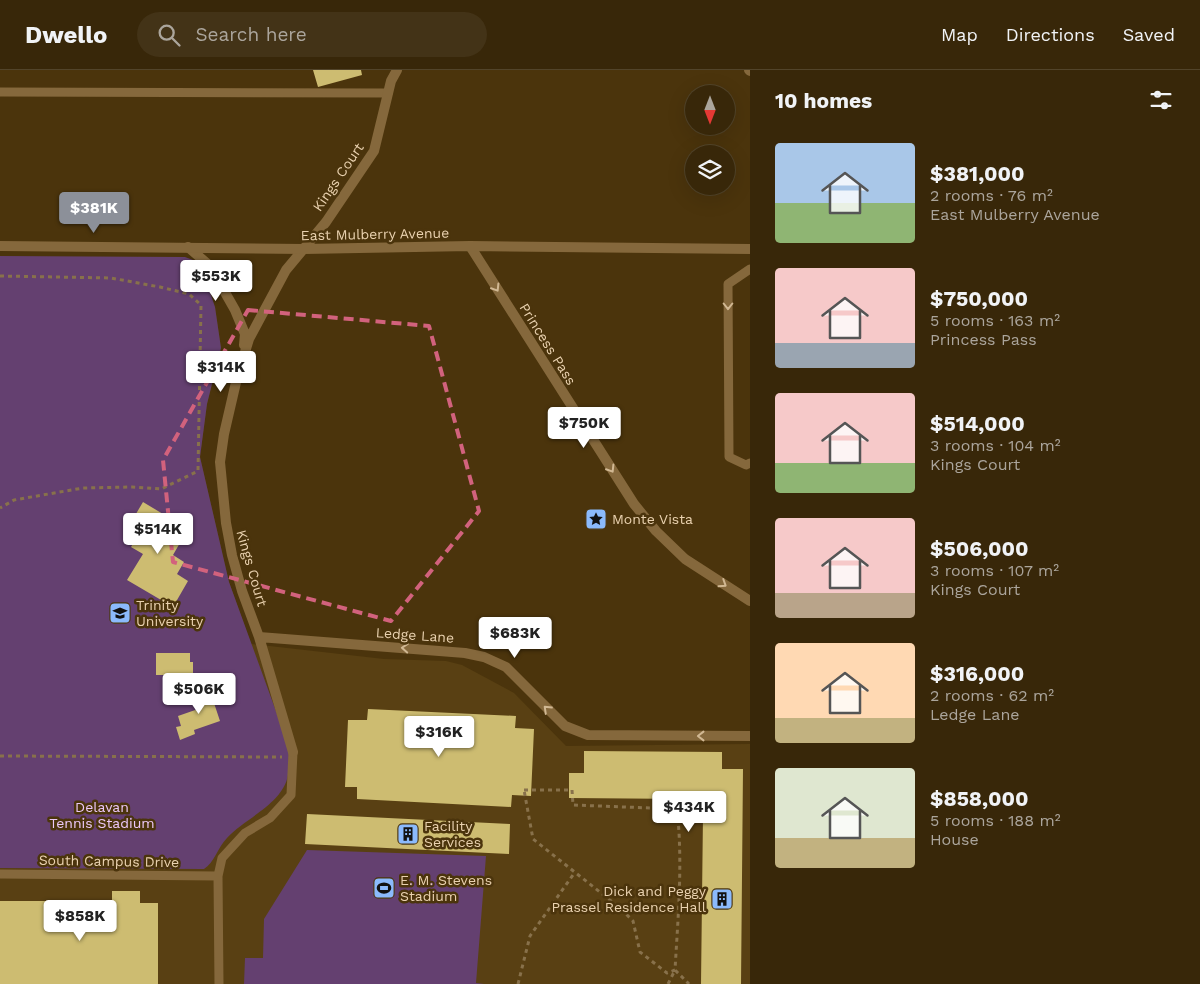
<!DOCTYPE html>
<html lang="en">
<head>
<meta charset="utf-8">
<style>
  :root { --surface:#382709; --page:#433317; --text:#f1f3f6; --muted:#aba59c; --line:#52442a; --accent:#8c9099 }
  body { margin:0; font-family:"Work Sans",sans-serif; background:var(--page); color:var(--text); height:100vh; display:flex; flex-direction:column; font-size:19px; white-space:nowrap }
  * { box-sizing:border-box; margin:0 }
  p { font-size:16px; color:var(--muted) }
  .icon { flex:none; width:28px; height:28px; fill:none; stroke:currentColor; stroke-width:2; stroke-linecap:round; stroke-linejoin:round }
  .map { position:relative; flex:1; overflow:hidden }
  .drawer { display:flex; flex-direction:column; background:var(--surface); width:450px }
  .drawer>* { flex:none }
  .needle { width:32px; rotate:180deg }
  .fabs { position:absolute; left:685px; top:15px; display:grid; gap:10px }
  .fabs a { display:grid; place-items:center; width:50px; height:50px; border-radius:50%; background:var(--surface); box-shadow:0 5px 20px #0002,0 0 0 1px var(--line); font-size:25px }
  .price { position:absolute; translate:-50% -42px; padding:0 11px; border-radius:5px; background:#fff; color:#222; font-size:16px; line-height:32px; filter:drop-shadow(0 1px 2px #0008) }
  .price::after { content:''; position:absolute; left:50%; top:30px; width:15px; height:11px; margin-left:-8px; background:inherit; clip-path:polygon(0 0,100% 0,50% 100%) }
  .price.selected { background:var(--accent); color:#fff }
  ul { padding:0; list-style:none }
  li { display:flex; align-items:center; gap:15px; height:125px; padding:0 25px }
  li span { display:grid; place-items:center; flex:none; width:140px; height:100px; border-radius:5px; color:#555 }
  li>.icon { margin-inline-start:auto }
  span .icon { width:60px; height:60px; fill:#fffc; stroke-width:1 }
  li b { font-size:21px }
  h2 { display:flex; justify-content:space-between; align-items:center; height:60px; padding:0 25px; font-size:21px }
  header { display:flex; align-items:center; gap:30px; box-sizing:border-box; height:70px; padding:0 25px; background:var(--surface); border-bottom:1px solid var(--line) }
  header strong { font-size:24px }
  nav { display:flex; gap:28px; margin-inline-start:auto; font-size:18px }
  .search { width:350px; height:45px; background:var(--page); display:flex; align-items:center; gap:12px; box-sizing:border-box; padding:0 18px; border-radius:28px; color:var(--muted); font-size:19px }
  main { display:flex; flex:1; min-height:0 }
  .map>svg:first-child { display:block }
  .built { fill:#594013 }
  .green { fill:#644070 }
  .building { fill:#cdbc71 }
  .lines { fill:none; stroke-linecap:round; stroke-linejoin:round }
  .path { stroke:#88714b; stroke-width:3; stroke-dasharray:4 4; stroke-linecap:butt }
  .service { stroke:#85683c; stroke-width:9 }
  .minor { stroke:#85683c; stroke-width:10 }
  .tertiary { stroke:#85683c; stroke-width:10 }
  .oneway { stroke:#d1b893 }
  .marked { fill:none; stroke:#d2627d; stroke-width:4; stroke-dasharray:10 6; stroke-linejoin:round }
  .labels { text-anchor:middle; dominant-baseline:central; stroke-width:5; stroke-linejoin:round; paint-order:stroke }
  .street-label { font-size:14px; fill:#ead2b0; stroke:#4b340c }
  .poi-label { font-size:14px; fill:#ead2b0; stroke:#4b340c; text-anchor:start }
  .park-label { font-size:14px; fill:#ecc8f9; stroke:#4b340c }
</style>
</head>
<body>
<header>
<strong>Dwello</strong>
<div class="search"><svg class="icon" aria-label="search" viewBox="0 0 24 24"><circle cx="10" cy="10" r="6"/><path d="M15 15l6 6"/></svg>Search here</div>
<nav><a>Map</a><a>Directions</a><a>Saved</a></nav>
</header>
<main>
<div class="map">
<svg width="750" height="914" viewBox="0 0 750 914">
  <rect width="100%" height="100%" fill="#4b340c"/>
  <!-- built -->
  <path class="built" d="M 0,198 L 215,237 L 221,278 L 207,334 L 200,387 L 229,512 L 251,574 L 384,589 L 446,591 L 462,595 L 514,623 L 566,676 L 750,674 L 750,914 L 0,914 Z"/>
  <!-- green -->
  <path class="green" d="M 0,186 L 185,187 L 193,190 L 206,205 L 207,213 L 215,237 L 221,278 L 207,334 L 200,387 L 229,512 L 289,677 C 289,686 289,696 288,705 C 283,734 245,748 227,768 C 218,777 214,793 204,799 L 0,798 Z
    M 307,780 L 486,786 L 476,913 L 484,914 L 244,914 L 245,888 L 263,888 L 264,849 Z"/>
  <!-- building -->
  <path class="building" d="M 313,0 L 361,0 L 362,5 L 318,17 Z
    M 143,432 L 188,459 L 173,485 L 184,492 L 177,504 L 188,511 L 173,537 L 127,510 L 143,484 L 131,477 L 138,465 L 127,459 Z
    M 156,583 L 190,583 L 190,592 L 193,592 L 193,605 L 156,605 Z
    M 208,615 L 220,651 L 194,660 L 195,664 L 180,670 L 176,657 L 181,656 L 178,646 L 201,638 L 194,620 Z
    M 368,639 L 516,646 L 515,658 L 534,659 L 531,726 L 512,725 L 511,737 L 357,729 L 357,717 L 345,717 L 348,650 L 367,650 Z
    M 584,681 L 722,682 L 722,699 L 743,699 L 741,914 L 701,914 L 703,744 L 688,744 L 688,729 L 569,728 L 569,703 L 584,703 Z
    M 307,744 L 510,754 L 509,784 L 305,774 Z
    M 112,821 L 140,821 L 140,833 L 158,833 L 158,914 L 0,914 L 0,831 L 52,831 L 52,839 L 60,839 L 60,833 L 112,833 Z"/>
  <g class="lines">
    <!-- path -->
    <path class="path" d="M 0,206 L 111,208 L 160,217 L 189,224 L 201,235 L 198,401 L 161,419 L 132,417 L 83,418 L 14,430 L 0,438
      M 0,686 L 282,687
      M 524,720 L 572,720 L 573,735 L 677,739 C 683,792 678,847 675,900 L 667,903 L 640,882 L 633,851 L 620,838 L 533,769 Z
      M 518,914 L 530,866 L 575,802
      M 668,914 L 675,900 L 689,914"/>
    <!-- service -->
    <path class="service" d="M 0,22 L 388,23
      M 750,199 L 728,214 L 729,387 L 746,395 L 750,393
      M 0,804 L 218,806
      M 219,914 L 218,806 L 222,788 L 245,763 L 270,748 L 291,725 L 293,682"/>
    <!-- minor -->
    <path class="minor" d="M 749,0 L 750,1
      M 470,176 L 634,434 L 656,461 L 685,489 L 750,531
      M 188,177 L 210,196 L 235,240 L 245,264 L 244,275
      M 259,567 L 465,583 L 484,587 L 506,597 L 565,656 L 588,665 L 750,666
      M 293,682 L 259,567 L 242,521 L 232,485 L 226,453 L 220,392 L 224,364 L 237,308 L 249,269 L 286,200 L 326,152 L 374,81 L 391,11 L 397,0"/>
    <!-- tertiary -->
    <path class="tertiary" d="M 0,176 L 304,179 L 470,176 L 750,179"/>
  </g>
  <!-- one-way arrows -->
  <defs><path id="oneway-chevron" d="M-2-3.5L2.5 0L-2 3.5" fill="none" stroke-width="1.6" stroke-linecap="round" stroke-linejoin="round" transform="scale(1.25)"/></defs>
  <g class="oneway">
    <use href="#oneway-chevron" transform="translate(496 218) rotate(58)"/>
    <use href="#oneway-chevron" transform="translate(728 236) rotate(90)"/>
    <use href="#oneway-chevron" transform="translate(611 399) rotate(58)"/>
    <use href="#oneway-chevron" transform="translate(723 514) rotate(33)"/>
    <use href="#oneway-chevron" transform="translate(405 578) rotate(-176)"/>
    <use href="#oneway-chevron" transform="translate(547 639) rotate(-136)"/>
    <use href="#oneway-chevron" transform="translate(701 666) rotate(-180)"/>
  </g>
  <!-- marked area -->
  <path class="marked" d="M 248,240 L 429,256 L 479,441 L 391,551 L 173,492 L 163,390 Z"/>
  <!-- icons -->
  <defs>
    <g id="sight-square" transform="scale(1.125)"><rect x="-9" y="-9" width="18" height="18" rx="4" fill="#8bbafc" stroke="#4b340c"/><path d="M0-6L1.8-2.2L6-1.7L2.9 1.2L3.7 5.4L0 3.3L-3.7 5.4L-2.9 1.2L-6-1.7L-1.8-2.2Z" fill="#111"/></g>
    <g id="university-square" transform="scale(1.125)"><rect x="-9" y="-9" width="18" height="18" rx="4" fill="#8bbafc" stroke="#4b340c"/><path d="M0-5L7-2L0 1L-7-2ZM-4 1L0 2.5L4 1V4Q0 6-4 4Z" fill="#111"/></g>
    <g id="building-square" transform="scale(1.125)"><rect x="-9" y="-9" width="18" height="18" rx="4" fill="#8bbafc" stroke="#4b340c"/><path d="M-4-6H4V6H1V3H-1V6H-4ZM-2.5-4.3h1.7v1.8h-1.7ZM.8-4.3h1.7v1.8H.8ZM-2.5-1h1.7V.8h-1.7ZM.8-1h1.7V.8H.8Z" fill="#111"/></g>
    <g id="stadium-square" transform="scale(1.125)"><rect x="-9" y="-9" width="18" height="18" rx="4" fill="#8bbafc" stroke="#4b340c"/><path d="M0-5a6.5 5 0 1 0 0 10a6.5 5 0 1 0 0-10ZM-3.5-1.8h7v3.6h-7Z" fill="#111"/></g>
  </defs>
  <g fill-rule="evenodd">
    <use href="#sight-square" x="596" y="449"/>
    <use href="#university-square" x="120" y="543"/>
    <use href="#building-square" x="408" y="764"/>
    <use href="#stadium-square" x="384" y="818"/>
    <use href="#building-square" x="722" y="829"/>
  </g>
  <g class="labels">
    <!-- street labels -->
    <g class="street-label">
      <text transform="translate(338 107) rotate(-56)">Kings Court</text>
      <text transform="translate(375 164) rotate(-1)">East Mulberry Avenue</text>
      <text transform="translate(548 274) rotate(58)">Princess Pass</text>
      <text transform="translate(252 498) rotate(74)">Kings Court</text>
      <text transform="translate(415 565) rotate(4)">Ledge Lane</text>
      <text transform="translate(109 791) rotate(1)">South Campus Drive</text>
    </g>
    <!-- poi labels -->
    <g class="poi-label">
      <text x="612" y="449">Monte Vista</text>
      <text x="136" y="535">Trinity<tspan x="136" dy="16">University</tspan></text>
      <text x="424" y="756">Facility<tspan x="424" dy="16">Services</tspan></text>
      <text x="400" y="810">E. M. Stevens<tspan x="400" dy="16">Stadium</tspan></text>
      <text x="706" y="821" text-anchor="end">Dick and Peggy<tspan x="706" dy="16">Prassel Residence Hall</tspan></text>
    </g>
    <!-- park labels -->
    <g class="park-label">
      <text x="102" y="737">Delavan<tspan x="102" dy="16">Tennis Stadium</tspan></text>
    </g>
  </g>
</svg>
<div class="fabs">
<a><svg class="needle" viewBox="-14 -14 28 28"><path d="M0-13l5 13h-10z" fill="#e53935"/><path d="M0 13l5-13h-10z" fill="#aba59c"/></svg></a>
<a><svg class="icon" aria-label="layers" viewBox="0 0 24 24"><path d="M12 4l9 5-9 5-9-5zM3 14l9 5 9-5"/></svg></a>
</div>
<b class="price selected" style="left:94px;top:164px">$381K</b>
<b class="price" style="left:216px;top:232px">$553K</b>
<b class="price" style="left:221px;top:323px">$314K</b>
<b class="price" style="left:584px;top:379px">$750K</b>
<b class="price" style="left:158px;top:485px">$514K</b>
<b class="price" style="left:515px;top:589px">$683K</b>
<b class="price" style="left:199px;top:645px">$506K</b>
<b class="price" style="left:439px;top:688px">$316K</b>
<b class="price" style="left:689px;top:763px">$434K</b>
<b class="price" style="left:80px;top:872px">$858K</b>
</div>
<section class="drawer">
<h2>10 homes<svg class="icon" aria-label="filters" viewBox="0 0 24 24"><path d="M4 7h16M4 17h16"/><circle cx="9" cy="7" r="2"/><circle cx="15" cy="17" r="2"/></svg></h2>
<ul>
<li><span style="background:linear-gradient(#a9c7e8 60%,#8fb573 0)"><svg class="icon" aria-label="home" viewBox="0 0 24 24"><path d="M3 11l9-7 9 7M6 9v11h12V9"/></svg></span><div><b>$381,000</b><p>2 rooms · 76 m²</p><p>East Mulberry Avenue</p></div></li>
<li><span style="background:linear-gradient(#f6c9c9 75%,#9aa5b1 0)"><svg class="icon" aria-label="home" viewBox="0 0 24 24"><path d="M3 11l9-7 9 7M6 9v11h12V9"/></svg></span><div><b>$750,000</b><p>5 rooms · 163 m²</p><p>Princess Pass</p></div></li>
<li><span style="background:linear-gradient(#f6c9c9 70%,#8fb573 0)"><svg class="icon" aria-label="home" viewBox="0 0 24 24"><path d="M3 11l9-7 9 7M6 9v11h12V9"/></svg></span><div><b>$514,000</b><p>3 rooms · 104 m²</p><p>Kings Court</p></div></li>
<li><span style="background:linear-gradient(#f6c9c9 75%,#b9a48a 0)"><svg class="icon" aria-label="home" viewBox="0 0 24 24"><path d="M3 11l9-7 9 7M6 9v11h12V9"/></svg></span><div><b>$506,000</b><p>3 rooms · 107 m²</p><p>Kings Court</p></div></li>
<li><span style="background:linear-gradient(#ffd9b3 75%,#c2b280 0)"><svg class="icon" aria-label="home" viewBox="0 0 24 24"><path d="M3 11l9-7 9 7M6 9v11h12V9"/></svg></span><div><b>$316,000</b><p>2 rooms · 62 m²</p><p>Ledge Lane</p></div></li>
<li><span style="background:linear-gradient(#dfe7d0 70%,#c2b280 0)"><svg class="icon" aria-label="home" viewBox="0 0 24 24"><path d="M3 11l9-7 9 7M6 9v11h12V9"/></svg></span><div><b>$858,000</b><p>5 rooms · 188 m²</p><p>House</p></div></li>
</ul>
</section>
</main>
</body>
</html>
